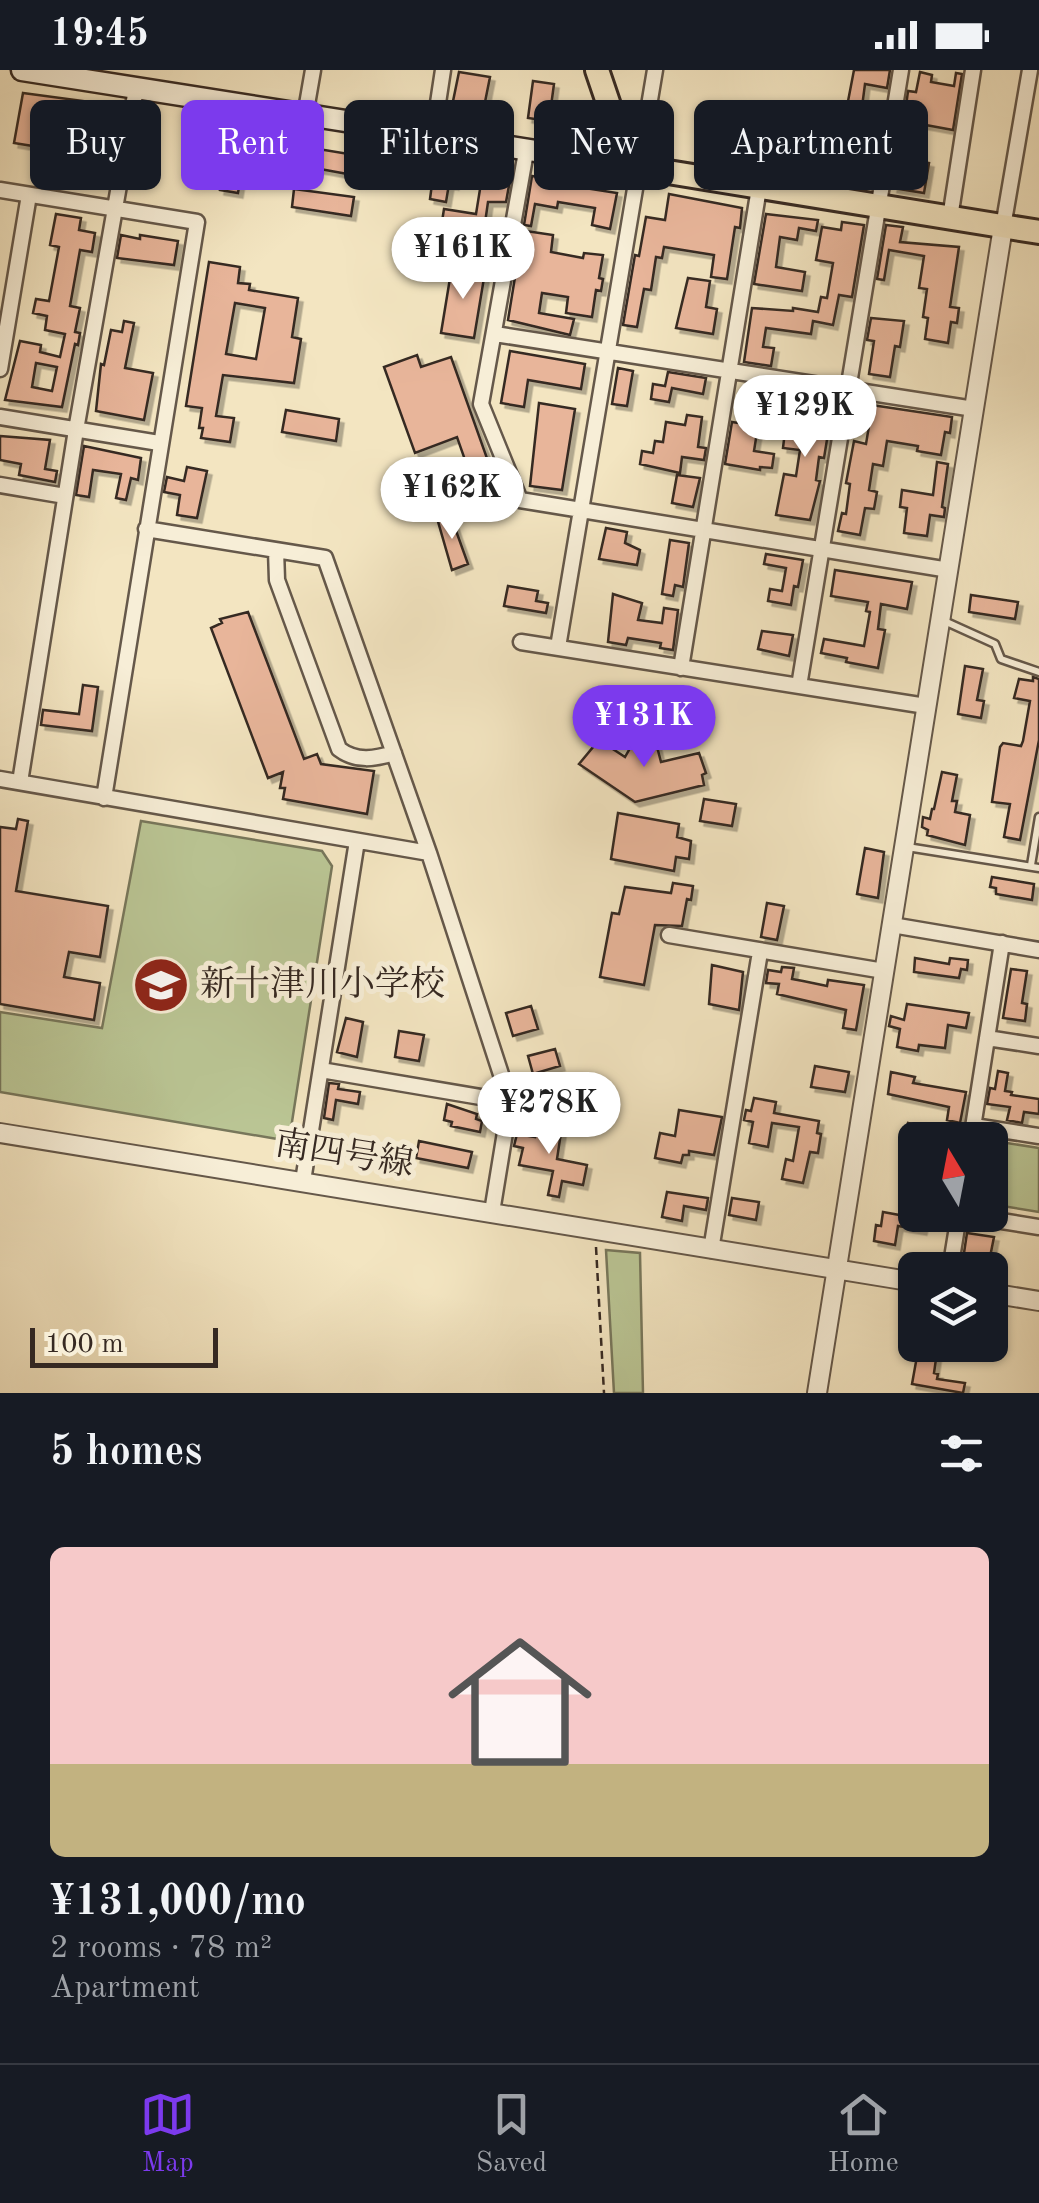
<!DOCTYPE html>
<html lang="en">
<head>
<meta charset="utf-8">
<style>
  :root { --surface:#171b24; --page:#242831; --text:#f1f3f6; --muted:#9ea1a6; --line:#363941; --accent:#7c3aed }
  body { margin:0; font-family:"Old Standard TT","Noto Serif JP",serif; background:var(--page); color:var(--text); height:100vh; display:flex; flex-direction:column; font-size:38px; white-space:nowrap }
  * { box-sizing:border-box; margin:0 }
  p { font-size:32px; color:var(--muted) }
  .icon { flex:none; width:55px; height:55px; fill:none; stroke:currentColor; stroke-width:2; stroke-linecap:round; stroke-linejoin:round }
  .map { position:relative; height:1323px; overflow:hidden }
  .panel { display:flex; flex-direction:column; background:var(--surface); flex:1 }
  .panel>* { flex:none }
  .hud { position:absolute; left:30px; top:30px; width:980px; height:90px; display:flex; gap:20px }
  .needle { width:65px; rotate:350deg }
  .fabs { position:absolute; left:898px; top:1052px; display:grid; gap:20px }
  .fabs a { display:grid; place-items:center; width:110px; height:110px; border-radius:15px; background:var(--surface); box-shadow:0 2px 8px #0004; font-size:50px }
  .scale { position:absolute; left:30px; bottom:25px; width:188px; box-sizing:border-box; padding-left:10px; border:5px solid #362922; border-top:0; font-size:28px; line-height:35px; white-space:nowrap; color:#362922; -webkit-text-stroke:8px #f7eed7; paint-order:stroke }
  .price { position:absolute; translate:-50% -85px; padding:0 22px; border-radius:35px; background:#fff; color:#222; font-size:32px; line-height:65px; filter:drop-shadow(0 2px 5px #0008) }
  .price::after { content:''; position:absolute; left:50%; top:60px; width:30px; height:22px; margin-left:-15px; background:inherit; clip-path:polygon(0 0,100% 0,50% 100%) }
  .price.on { background:var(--accent); color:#fff }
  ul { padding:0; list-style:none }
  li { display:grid; align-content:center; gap:20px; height:530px; padding:0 50px }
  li+li { border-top:2px solid var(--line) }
  li span { display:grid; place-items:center; height:310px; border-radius:15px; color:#555 }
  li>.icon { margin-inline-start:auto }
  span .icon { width:180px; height:180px; fill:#fffc; stroke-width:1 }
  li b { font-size:42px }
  h2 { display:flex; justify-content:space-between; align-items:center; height:120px; padding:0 50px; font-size:42px }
  .pill { padding:0 35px; border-radius:15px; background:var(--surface); box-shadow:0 2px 8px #0004; font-size:35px; line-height:90px }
  .pill.on { background:var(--accent); color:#fff }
  .status { display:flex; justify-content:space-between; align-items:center; height:70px; padding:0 50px; background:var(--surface); direction:ltr }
  .status svg { height:28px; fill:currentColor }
  .menu { display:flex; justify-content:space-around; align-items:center; height:140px; border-top:2px solid var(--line); background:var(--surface); font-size:28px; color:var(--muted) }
  .menu a { display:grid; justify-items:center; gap:5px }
  .menu .on { color:var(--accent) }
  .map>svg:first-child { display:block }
  .green { fill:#bac594; stroke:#78775b; stroke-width:2.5 }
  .building { fill:#e8b59a; stroke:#362922; stroke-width:2.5; fill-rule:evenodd; filter:url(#shadow) }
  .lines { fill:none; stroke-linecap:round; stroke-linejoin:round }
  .service-casing { stroke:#65584a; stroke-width:11 }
  .minor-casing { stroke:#65584a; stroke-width:19 }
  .tertiary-casing { stroke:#65584a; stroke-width:22 }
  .secondary-casing { stroke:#362922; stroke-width:25 }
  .trunk-casing { stroke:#362922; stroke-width:28 }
  .path { stroke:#362922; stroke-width:2.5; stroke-dasharray:8 5; stroke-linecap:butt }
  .service { stroke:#f7eed7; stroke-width:6 }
  .minor { stroke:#f7eed7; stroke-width:14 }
  .tertiary { stroke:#f7eed7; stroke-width:18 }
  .secondary { stroke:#f7eed7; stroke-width:20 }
  .trunk { stroke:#f3e5c1; stroke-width:22 }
  .labels { text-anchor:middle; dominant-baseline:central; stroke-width:10; stroke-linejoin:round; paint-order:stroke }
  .poi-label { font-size:35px; fill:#362922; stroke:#f7eed7; text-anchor:start }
  .street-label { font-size:35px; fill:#362922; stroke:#f7eed7 }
</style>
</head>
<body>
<div class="status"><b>19:45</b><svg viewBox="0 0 49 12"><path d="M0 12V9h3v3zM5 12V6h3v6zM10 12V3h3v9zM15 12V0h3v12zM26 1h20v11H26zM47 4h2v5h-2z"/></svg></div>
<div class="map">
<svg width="1039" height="1323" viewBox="0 0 1039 1323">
  <defs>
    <filter id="shadow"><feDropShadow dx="4.5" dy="4.5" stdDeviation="0" flood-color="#0004"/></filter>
  </defs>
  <rect width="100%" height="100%" fill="#f3e5c1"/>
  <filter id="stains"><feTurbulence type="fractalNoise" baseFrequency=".002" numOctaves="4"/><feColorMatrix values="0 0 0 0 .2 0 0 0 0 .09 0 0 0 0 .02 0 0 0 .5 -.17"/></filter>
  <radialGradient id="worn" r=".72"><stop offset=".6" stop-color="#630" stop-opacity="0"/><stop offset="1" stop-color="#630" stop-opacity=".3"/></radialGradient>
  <!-- green -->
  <path class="green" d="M 141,751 L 322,781 L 332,796 L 289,1071 L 0,1022 L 0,942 L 102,958 Z
    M 982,1069 L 1039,1078 L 1039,1142 L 990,1134 L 990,1070 Z
    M 606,1180 L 640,1183 L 643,1323 L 614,1323 Z"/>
  <!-- building -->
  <path class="building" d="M 854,0 L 890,0 L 887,18 L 865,14 L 859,60 L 879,66 L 873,106 L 835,99 Z
    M 459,2 L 490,7 L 481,52 L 470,51 L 471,44 L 451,41 Z
    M 920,2 L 932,5 L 931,12 L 954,16 L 956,3 L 962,4 L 953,60 L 904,51 L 908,21 L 916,22 Z
    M 533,11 L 554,14 L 549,51 L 528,48 Z
    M 23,23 L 98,33 L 93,56 L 44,48 L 39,77 L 14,73 Z
    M 281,65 L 307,70 L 306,77 L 367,87 L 364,107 L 309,97 L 310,92 L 277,85 Z
    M 898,88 L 929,93 L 924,123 L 893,118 Z
    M 225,89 L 243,92 L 238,123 L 220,120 Z
    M 385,91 L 434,98 L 435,92 L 488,102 L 489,95 L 512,99 L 506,132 L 488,132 L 485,153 L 499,155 L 497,170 L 461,164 L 459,180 L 438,177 L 444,139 L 476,144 L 481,113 L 455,109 L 454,115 L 449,114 L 446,132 L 430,129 L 432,114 L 382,107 Z
    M 532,106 L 568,112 L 568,107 L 592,112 L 591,119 L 617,123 L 610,159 L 592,155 L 595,138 L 558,132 L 557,138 L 535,134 L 531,156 L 524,155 Z
    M 294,119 L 354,127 L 351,146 L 292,137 Z
    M 669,124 L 742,138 L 740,158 L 735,157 L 727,209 L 711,207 L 714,185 L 664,177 L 662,188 L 656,187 L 651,220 L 644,219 L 637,257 L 623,255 L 635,185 L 639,186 L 646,147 L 665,150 Z
    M 56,144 L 81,148 L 79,160 L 95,163 L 92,182 L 80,180 L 70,236 L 80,238 L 75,262 L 80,263 L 78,275 L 75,274 L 62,337 L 5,330 L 20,271 L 41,275 L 40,282 L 60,287 L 65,264 L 45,260 L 47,246 L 33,243 L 36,229 L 49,231 L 59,177 L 50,175 ZM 36,293 L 57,297 L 52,321 L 32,317 Z
    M 766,144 L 818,150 L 816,161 L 799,158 L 797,170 L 780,167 L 776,197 L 805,202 L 802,221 L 754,214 Z
    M 842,152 L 864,155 L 852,227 L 839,225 L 833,255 L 813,251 L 811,264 L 766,258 L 763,277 L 774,278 L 771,296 L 744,292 L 752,238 L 793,241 L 793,238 L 818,242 L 821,227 L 827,228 L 833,193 L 816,190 L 822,157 L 841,160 Z
    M 886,155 L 903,157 L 900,172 L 959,177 L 950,237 L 959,238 L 957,253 L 951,252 L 948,273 L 925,269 L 928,248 L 923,247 L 927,219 L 919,218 L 924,186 L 889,180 L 884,210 L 877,209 Z
    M 526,161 L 553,165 L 551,182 L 583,188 L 584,183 L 603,185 L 599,208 L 603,209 L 601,221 L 596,220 L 592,247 L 566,243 L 568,227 L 542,223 L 539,243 L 574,249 L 570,265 L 508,250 L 516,201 L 520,202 Z
    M 121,165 L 140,169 L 140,165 L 178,171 L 174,195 L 117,188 Z
    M 209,192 L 240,197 L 238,213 L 250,214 L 249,220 L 298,228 L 292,267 L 301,269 L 294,313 L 223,305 L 216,346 L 234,348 L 230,372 L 201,368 L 203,358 L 199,358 L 202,338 L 186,336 ZM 235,233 L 265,238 L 256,289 L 226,284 Z
    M 452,196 L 485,202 L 474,268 L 441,263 Z
    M 688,208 L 710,211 L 706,237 L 717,239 L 713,264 L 676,258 Z
    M 871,248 L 904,251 L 900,277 L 895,276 L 890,307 L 869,304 L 874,271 L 867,270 Z
    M 124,251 L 134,253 L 125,298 L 153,303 L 144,350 L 96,341 L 101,294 L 104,295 L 111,260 L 122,262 Z
    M 510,281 L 585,294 L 581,319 L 528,310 L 524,337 L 501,333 Z
    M 417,285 L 421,297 L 451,287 L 494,408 L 470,417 L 466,405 L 470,404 L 457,367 L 415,383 L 384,297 Z
    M 618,298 L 633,301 L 627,336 L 612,334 Z
    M 668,302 L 706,308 L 703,324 L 672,318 L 669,332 L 651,329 L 653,314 L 665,316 Z
    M 792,323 L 814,327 L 813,336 L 832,339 L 824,388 L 819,387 L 816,410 L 820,411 L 810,450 L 776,445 L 784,404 L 796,406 L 800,380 L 783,378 L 785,361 L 807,364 L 811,342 L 789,339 Z
    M 539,333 L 575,339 L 562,420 L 530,416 Z
    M 865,334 L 952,347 L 950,363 L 945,362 L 941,385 L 917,381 L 918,376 L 887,371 L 883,396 L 873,394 L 869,420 L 877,422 L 874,439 L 865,438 L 860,465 L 838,461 L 842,443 L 846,444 L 850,414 L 846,413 L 854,371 L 866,374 L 870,350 L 863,349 Z
    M 286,340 L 339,349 L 336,371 L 282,362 Z
    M 687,345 L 702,347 L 698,377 L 706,378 L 704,390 L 682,387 L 680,403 L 640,394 L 642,381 L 653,383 L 655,371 L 663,372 L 666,352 L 685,355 Z
    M 732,352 L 758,356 L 754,381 L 774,384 L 772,398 L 760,397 L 760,400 L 725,394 Z
    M 0,366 L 50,370 L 45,399 L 57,401 L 55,412 L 19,405 L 21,394 L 0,390 Z
    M 84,376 L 141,388 L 138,410 L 131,408 L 126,430 L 116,428 L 121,404 L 93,400 L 89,427 L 76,425 Z
    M 937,392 L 948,394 L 942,437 L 945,438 L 944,447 L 930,445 L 927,466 L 904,463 L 907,438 L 900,437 L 902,420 L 933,425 Z
    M 187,397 L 207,401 L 197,448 L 177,445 L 180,425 L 164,422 L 167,407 L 184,411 Z
    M 677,405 L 700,408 L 693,437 L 672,433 Z
    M 450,444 L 468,494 L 452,500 L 437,448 Z
    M 606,458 L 627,462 L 625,473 L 640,480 L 637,495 L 599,489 Z
    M 670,470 L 689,473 L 683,517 L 675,515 L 673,526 L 662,524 Z
    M 766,484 L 803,490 L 798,517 L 794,516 L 791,535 L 768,531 L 770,519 L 782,521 L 786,498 L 764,494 Z
    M 835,500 L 912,512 L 907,539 L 881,534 L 878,559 L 885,560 L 878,598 L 846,592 L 847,588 L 821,583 L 824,569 L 864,576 L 870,542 L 866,541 L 868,532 L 831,526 Z
    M 508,516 L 538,521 L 536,531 L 548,533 L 546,543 L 504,536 Z
    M 613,524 L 642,533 L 638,550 L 662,553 L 664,538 L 678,540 L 673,580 L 660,578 L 661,573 L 628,568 L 626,575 L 608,572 Z
    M 971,525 L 1018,532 L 1015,549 L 969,542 Z
    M 248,542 L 304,689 L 317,684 L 321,694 L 374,701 L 367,744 L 283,729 L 285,718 L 280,718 L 283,702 L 268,708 L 211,558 L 222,553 L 220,549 Z
    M 762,561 L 793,565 L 789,586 L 758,579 Z
    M 965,596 L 983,599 L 977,630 L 984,631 L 981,648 L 958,644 Z
    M 1033,607 L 1039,609 L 1039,670 L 1020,770 L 1004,767 L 1010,734 L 992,732 L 1000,677 L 1003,673 L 1021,676 L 1023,671 L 1030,631 L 1014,628 L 1019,609 L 1033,611 Z
    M 83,615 L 98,617 L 92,661 L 41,655 L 43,640 L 79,644 Z
    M 637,666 L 655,669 L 661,692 L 699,683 L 706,703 L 702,705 L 704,715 L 635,732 L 579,694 L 599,670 L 625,687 Z
    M 942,702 L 957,705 L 952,731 L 957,731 L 955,742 L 970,745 L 965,775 L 927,765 L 928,760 L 922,757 L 923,747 L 930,749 L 932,739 L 934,739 Z
    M 704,729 L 736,734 L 732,756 L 700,751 Z
    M 618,743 L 679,754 L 677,767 L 691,771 L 689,789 L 676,787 L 674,801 L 611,789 Z
    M 18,749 L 28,751 L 16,821 L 108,836 L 100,887 L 69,882 L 64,907 L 100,913 L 94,950 L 0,934 L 0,757 L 16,759 Z
    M 865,778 L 884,782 L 878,828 L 857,824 Z
    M 992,807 L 1034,814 L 1032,830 L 996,824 L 996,818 L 990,817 Z
    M 673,813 L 693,816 L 691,830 L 687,829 L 682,856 L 655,855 L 644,915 L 600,907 L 612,843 L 619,844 L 625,817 L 671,823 Z
    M 767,833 L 784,836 L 777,870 L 761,867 Z
    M 915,888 L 949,894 L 950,888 L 968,890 L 967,900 L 961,899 L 959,908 L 914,902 Z
    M 712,895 L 743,902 L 739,940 L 709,934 Z
    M 782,897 L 794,898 L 792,909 L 803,911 L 827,916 L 828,910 L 864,915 L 856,960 L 843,958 L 846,940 L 777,924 L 779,914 L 766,913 L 768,900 L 781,902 Z
    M 1011,899 L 1027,901 L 1022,933 L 1027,934 L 1025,951 L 1003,948 Z
    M 907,934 L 969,943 L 966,958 L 948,955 L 945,978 L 919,975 L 918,981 L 897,977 L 900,959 L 889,956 L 891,946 L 904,950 Z
    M 531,936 L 538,959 L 513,966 L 506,943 Z
    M 346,948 L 363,952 L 357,987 L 337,982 Z
    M 399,961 L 424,965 L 419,991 L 395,987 Z
    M 555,979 L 560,996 L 533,1004 L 528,986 Z
    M 815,996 L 849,1002 L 845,1022 L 811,1017 Z
    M 998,1001 L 1008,1003 L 1005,1021 L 1012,1022 L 1011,1025 L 1039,1029 L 1039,1044 L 1024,1042 L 1022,1053 L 1007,1050 L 1010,1037 L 987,1034 L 990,1018 L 995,1019 Z
    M 891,1002 L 915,1007 L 913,1013 L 966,1022 L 960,1053 L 947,1050 L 949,1037 L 888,1024 Z
    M 329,1013 L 339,1014 L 338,1019 L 360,1022 L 358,1034 L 336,1030 L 333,1050 L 324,1048 Z
    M 754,1028 L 776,1032 L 774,1043 L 819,1051 L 817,1063 L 821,1064 L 818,1083 L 810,1082 L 803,1113 L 782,1109 L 786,1089 L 793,1091 L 799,1057 L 772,1053 L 768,1077 L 749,1073 L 753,1052 L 744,1050 L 746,1040 L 751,1041 Z
    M 447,1034 L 477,1044 L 476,1049 L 482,1051 L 480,1062 L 451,1056 L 452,1052 L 444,1050 Z
    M 679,1040 L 722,1047 L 714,1085 L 689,1081 L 689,1085 L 683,1085 L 681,1093 L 655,1088 L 660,1063 L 675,1066 Z
    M 537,1052 L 562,1056 L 557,1089 L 587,1095 L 583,1115 L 562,1111 L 559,1127 L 548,1125 L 553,1101 L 519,1095 L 523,1078 L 514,1076 L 517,1064 L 535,1067 Z
    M 908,1053 L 953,1061 L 952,1070 L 904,1070 Z
    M 419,1071 L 472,1082 L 468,1098 L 416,1088 Z
    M 909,1118 L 915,1118 L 915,1145 L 925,1145 L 922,1160 L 898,1156 L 895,1175 L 874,1171 L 876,1155 L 881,1156 L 883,1142 L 905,1146 Z
    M 667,1122 L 708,1128 L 706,1140 L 684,1136 L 682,1151 L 662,1147 Z
    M 732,1128 L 759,1132 L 756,1150 L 729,1145 Z
    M 967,1163 L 994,1167 L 990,1187 L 964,1183 Z
    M 919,1275 L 938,1275 L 934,1303 L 938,1304 L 937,1309 L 965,1313 L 963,1323 L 912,1314 Z"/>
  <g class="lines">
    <!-- service casing -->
    <g class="service-casing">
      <path id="service" d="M 942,550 L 995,574 L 1001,589 L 1039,602
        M 907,777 L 1039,798
        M 1031,795 L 1039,747"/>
    </g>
    <!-- minor casing -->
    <g class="minor-casing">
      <path id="minor" d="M 305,46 L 313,0
        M 433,66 L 443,0
        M 526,82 L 481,334 L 520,430 L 949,500
        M 0,120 L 197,152 L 104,728
        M 950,148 L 973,0
        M 1003,157 L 1030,0
        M 495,264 L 974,339
        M 0,299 L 29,125
        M 0,347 L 159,373
        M 0,415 L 65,426
        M 146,459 L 325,488 L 429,783 L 510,1032 L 492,1142
        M 276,480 L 277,510 L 339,679 C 356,692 375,689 394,683
        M 521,572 L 926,636
        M 558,577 L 655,0
        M 681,598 L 759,118
        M 799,616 L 901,0
        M 0,709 L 429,783
        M 20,712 L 76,360 L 136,19
        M 892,855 L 1039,880
        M 669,865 L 884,901
        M 987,968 L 1039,976
        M 321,1000 L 510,1032
        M 974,1056 L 1039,1066
        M 971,1070 L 1002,873
        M 303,1111 L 357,771
        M 964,1145 L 1039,1157
        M 711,1180 L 760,882
        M 950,1200 L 959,1145"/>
    </g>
    <!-- tertiary casing -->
    <g class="tertiary-casing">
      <path id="tertiary" d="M 0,1063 L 915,1212
        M 990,1223 L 1039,1231
        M 817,1323 L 1003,157"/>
    </g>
    <!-- secondary casing -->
    <g class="secondary-casing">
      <path id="secondary" d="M 22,0 L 637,97"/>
    </g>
    <!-- trunk casing -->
    <g class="trunk-casing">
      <path id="trunk" d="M 597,0 L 615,53 L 637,97 L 1039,162"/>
    </g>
    <!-- path -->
    <path class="path" d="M 596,1177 L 604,1323"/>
    <!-- service -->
    <use href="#service" class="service"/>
    <!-- minor -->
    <use href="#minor" class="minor"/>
    <!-- tertiary -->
    <use href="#tertiary" class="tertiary"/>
    <!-- secondary -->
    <use href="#secondary" class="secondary"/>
    <!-- trunk -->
    <use href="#trunk" class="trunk"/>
  </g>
  <!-- icons -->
  <defs>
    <g id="school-disc" transform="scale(2.875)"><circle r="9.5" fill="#8f2418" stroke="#f7eed7"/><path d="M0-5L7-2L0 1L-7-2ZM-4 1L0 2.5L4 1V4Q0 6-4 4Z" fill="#fff"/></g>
  </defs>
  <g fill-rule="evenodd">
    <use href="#school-disc" x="161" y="915"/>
  </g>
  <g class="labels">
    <!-- poi labels -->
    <g class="poi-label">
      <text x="200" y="915">新十津川小学校</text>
    </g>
    <!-- street labels -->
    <g class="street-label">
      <text transform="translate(344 1085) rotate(9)">南四号線</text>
    </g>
  </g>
  <rect width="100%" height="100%" filter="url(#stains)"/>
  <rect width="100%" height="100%" fill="url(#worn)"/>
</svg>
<div class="fabs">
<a><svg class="needle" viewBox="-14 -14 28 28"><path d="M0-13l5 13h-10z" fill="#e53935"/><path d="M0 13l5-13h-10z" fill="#9ea1a6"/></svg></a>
<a><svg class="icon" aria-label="layers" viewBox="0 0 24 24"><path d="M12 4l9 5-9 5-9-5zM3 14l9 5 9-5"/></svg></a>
</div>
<div class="scale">100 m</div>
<b class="price" style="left:463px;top:232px">¥161K</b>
<b class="price" style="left:805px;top:390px">¥129K</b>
<b class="price" style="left:452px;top:472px">¥162K</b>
<b class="price on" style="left:644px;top:700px">¥131K</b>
<b class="price" style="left:549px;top:1087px">¥278K</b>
<div class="hud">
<a class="pill">Buy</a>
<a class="pill on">Rent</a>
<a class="pill">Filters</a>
<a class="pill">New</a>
<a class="pill">Apartment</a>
</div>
</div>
<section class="panel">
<h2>5 homes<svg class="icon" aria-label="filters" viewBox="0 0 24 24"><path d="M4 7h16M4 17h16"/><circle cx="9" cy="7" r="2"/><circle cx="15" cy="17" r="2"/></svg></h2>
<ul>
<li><span style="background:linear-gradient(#f6c9c9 70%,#c2b280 0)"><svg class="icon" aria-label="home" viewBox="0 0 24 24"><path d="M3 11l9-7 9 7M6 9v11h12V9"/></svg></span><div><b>¥131,000/mo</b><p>2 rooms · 78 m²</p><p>Apartment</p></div></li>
</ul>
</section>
<nav class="menu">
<a class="on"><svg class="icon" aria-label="map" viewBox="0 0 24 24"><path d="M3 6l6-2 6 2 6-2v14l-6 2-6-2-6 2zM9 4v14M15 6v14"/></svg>Map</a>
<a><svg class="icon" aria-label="saved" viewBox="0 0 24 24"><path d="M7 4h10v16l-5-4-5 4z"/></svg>Saved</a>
<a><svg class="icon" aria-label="home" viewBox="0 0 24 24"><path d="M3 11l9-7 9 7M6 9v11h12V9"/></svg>Home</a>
</nav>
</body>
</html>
